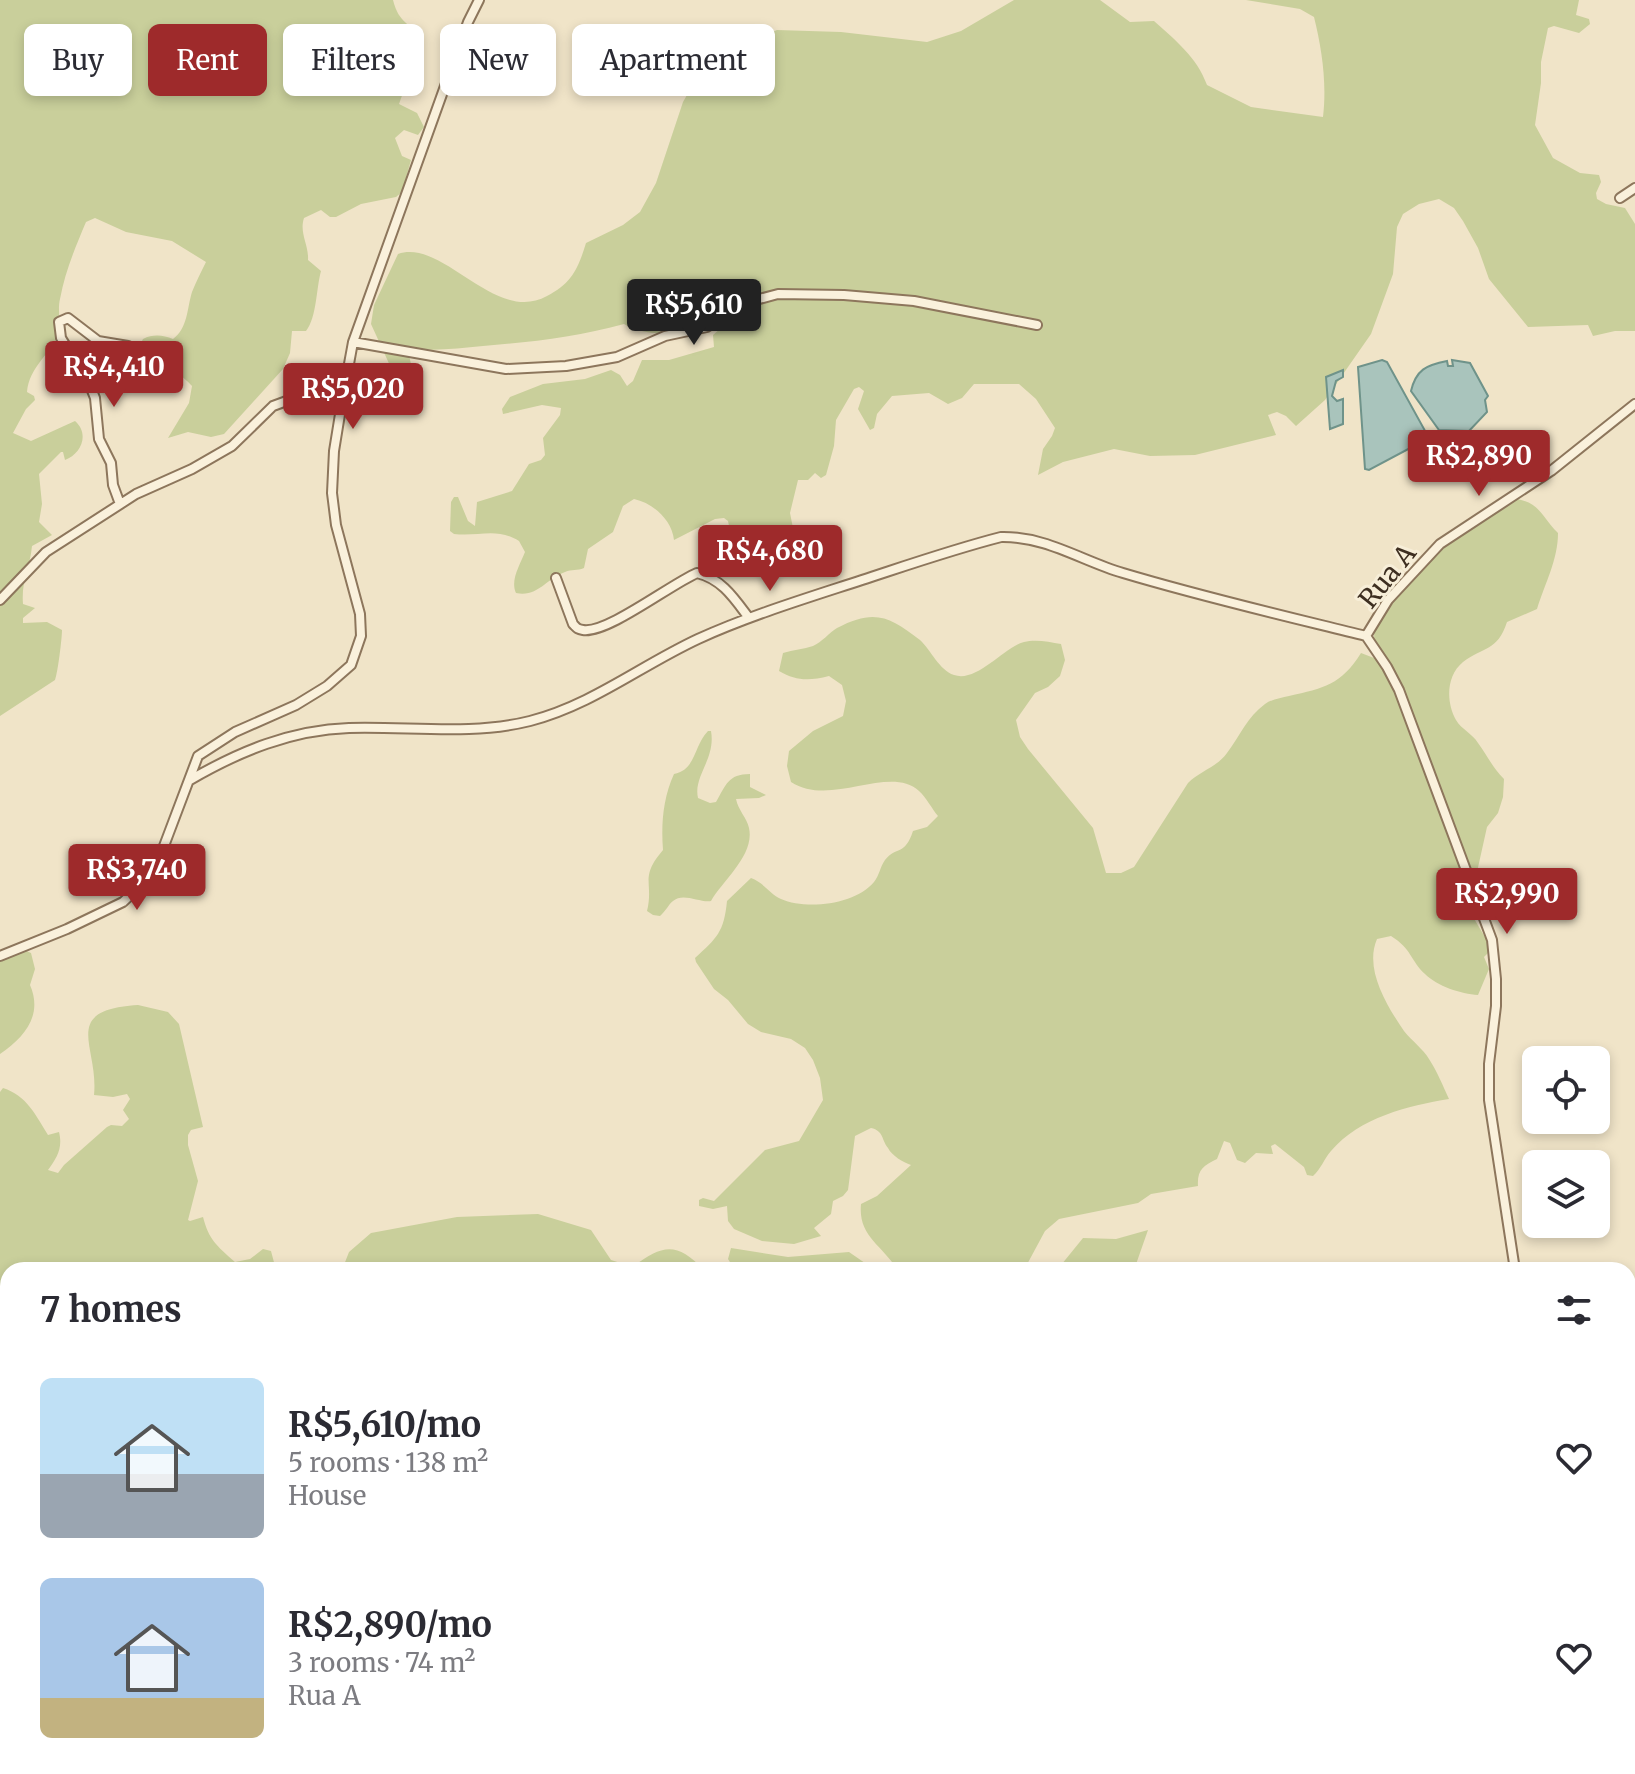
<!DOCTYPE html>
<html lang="en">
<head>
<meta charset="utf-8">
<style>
  :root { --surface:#fff; --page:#f2f2f3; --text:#2b2b33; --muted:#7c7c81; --accent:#9e2a2b }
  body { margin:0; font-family:Merriweather,serif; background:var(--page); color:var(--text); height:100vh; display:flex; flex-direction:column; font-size:30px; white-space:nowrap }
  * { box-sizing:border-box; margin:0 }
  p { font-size:26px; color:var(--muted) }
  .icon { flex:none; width:44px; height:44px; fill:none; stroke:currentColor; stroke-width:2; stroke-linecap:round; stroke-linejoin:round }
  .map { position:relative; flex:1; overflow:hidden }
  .side { position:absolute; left:0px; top:1262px; width:1636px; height:512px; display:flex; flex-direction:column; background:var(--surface); border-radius:24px 24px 0 0; box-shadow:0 4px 12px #0003 }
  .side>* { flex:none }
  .banner { position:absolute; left:24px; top:24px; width:800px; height:72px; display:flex; gap:16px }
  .buttons { position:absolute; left:1522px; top:1046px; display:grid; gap:16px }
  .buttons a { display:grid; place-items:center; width:88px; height:88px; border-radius:12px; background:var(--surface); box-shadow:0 4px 12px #0003; font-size:40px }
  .price { position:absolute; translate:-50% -68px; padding:0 18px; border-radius:8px; background:var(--accent); color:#fff; font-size:26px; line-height:52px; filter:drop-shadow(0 2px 4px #0008) }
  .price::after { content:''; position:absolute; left:50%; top:48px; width:24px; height:18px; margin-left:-12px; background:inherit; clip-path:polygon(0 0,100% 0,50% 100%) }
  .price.selected { background:#222; color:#fff }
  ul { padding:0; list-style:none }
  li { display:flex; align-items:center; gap:24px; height:200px; padding:0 40px }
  li span { display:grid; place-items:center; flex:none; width:224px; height:160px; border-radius:12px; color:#555 }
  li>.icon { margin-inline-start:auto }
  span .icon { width:96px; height:96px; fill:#fffc; stroke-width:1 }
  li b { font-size:34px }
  h2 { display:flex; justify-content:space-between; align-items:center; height:96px; padding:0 40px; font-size:34px }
  .tag { padding:0 28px; border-radius:12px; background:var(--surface); box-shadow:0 4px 12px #0003; font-size:28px; line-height:72px }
  .tag.selected { background:var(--accent); color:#fff }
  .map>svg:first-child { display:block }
  .green { fill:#c9cf9b }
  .water { fill:#a9c4bc; stroke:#6f938a; stroke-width:2 }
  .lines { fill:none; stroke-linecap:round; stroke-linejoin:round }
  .minor-casing { stroke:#8d765c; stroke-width:12 }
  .primary-casing { stroke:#5b4430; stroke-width:18 }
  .minor { stroke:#faf1dc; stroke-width:8 }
  .primary { stroke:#f3d9a0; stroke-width:14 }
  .labels { text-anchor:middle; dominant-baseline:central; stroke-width:6; stroke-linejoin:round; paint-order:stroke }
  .street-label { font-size:26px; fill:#3d2e20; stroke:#f7eed8 }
</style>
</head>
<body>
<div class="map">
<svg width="1635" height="1774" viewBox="0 0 1635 1774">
  <rect width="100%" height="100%" fill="#f0e4c8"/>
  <!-- green -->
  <path class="green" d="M 0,0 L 393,0 C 399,25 411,21 421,42 L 399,104 L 417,113 L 424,127 L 418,135 L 404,130 L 395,138 L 402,156 L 411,160 L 402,192 L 396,197 L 361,204 L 336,217 L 330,217 L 321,210 L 304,218 C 299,233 309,245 308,260 L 321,271 C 316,289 317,317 306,331 L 292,331 L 290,353 L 283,369 L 224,434 L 211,437 L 188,432 L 168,438 L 189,403 L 192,386 C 182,374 164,366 157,354 L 145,351 L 140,345 L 143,339 C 153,334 163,335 173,339 C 188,328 187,308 192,292 C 196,282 201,272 206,262 L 172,241 L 126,232 L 95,218 L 86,222 C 75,248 65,272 60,299 C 57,311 62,325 57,337 C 49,355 29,368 27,392 L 34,396 L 35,400 L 26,409 L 13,433 L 31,441 L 75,421 C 90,434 81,454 65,460 L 63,452 L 61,452 L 39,474 L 42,504 L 39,522 L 52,535 L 32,546 C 30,568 21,581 23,604 L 35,608 L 23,618 L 23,623 L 47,622 L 62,630 C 62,638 58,672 55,680 L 0,716 Z
    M 1014,0 L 1100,0 L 1130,22 L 1154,21 C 1175,40 1197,57 1207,85 L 1251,107 L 1323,117 C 1327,84 1322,49 1314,17 L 1300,9 L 1246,0 L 1579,0 L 1576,15 L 1589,19 L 1590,24 L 1579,33 L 1554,26 L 1548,28 L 1541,62 L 1541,83 L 1535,125 L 1553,158 L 1580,173 L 1599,175 L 1601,182 L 1596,193 L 1597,199 L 1606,204 L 1625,208 L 1635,224 L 1635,331 L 1615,331 L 1593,336 L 1588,325 L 1528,327 L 1489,279 L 1478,248 L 1463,221 L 1454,208 L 1439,199 L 1419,204 L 1403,214 L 1397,227 L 1393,274 L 1371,334 L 1325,400 L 1296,426 L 1286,416 L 1277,412 L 1268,415 L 1276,435 L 1195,455 L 1150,456 L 1114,449 L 1063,462 L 1038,475 L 1043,449 L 1052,436 L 1055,428 L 1036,399 L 1019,384 L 974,384 L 962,398 L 948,404 L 929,393 L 892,396 L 877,414 L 874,428 L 870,430 L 858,409 L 864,391 L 859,387 L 854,389 L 836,420 L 834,446 L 826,475 L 821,478 L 815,473 L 808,480 L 798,480 L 790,513 L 796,543 L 788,560 L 761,546 L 756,536 L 745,525 L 732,540 L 728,521 L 724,518 L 715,519 L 674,540 C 672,520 653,503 634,499 L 623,506 L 613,532 L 588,549 L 584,568 C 577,571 572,569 565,572 C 547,578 537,598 516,593 C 510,580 520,565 525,552 L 519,541 C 497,527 478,537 454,534 L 450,531 L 451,502 L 454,497 L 458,497 L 468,521 L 475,526 L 477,502 L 512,491 L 529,464 L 541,460 L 545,455 L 543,438 L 560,415 L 561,408 L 542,405 L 503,414 L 502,409 L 510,397 L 543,384 L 585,379 L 611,370 L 620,375 L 627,386 L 633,381 L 642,360 L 669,360 L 714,347 L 713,335 L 736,315 L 735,304 C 727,309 719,317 709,322 C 686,335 647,338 624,324 C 577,337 532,342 483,346 C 460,348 439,351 416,349 L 409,355 L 417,392 L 407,395 L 402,392 L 371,324 L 374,305 L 398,254 C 443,238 495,325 547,296 C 572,283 578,269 586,243 L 623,225 L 640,212 L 656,183 L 683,102 L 700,72 L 728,51 L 777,30 L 841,32 L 927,42 L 961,31 Z
    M 1511,498 C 1541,502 1539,514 1558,533 C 1558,560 1545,583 1537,609 L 1507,622 C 1497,652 1484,646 1463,662 C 1446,676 1446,702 1456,720 C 1461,729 1473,734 1478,743 C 1487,755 1492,767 1504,779 L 1503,797 L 1498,813 L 1487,827 L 1473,890 L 1466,905 L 1492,949 L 1484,957 L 1489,969 L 1478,995 C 1461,994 1437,986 1425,974 C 1410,960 1412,949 1391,936 L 1377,939 C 1364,969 1387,1006 1404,1031 C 1412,1041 1423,1049 1429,1059 C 1437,1071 1443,1086 1449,1099 C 1408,1106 1360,1117 1331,1151 C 1324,1159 1321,1169 1313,1176 L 1307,1175 L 1304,1167 L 1275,1144 L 1271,1146 L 1273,1154 L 1256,1153 L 1245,1163 L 1237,1160 L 1230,1143 L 1224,1141 L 1217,1159 C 1203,1166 1197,1170 1198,1186 L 1151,1194 L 1138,1203 L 1059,1219 L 1045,1231 L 1024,1270 L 897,1269 C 881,1244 858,1236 861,1204 L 877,1196 L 911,1165 C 903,1162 892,1156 888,1148 C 881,1139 884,1131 871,1128 L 855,1136 L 848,1190 L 843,1196 L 833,1201 L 831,1214 L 814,1228 L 821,1236 L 794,1244 L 762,1241 L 734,1229 L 728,1221 L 727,1206 L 713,1209 L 699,1206 L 699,1200 L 703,1198 L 714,1201 L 765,1150 L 799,1141 L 823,1100 L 820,1078 L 813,1060 L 805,1048 L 791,1039 L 761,1032 L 748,1024 L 728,1000 L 714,989 L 696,962 L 695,958 C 717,938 724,932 727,901 L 751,878 C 763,882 770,894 781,899 C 806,910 855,905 874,882 C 879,876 880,867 885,860 C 896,846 905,856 913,831 L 927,827 L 938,816 C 932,809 926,797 919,791 C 889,764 831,808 791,782 L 787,766 L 789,751 L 813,731 L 843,716 L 846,701 L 842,685 L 829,676 C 809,681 796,681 779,671 L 783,653 C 793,650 804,649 813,646 C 822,642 829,633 837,628 C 875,608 890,617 920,640 C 931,650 939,670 954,675 C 977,683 1004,647 1024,642 C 1036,639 1049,642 1061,644 L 1065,660 L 1060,676 L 1048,687 L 1035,693 L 1016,720 L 1020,737 L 1028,749 L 1093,828 L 1106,873 L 1121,873 L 1134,867 L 1188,783 C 1200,771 1217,767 1227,753 C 1240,736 1247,717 1265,704 C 1272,699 1281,698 1289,696 C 1324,688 1341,685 1361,653 L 1374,658 C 1376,647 1372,634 1376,622 C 1387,582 1476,522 1511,498 Z
    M 708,731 L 711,731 C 716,759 693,776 698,798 L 710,803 L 716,802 C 726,785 728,774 750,774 L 750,787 L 766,795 L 759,798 L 736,799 C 738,810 747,818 749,828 C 755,855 723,880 711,901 C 700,903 683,892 673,901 C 668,905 666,911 660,916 L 653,915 L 647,911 C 654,882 639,878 663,850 C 661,824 663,798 674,774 C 696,770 694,745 708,731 Z
    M 20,948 L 31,953 L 35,969 L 30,985 C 43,1015 25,1037 0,1054 L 0,959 Z
    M 138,1005 L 168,1012 L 179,1024 L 203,1127 L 191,1130 L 188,1135 L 188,1145 L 198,1181 L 188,1220 L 190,1221 L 203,1217 C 209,1240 216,1245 235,1262 L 250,1259 L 263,1249 L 271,1251 L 276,1270 L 8,1270 L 8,1500 L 0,1487 L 0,1092 L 3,1088 C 27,1096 35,1114 48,1135 L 59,1132 C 63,1148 57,1158 48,1170 L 58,1173 L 64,1165 L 107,1127 L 111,1125 L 122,1126 L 129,1119 L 123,1110 L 130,1099 L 127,1094 L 113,1097 L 94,1095 C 99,1046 59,1010 138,1005 Z
    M 538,1214 L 591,1230 L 611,1260 L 633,1267 C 663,1244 677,1242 704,1270 L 342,1270 L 349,1252 L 371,1233 L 457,1217 Z
    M 1148,1230 L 1134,1270 L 1057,1270 L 1083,1238 L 1116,1239 Z
    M 731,1248 L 788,1257 L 849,1252 L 875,1270 L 735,1270 L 728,1259 Z
    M 8,1703 L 8,1766 L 470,1766 L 464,1774 L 0,1774 L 0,1704 Z"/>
  <!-- water -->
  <path class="water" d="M 1382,360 L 1387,362 L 1429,438 L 1369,470 L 1365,469 L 1358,367 Z
    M 1452,360 L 1470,363 L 1488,396 L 1485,400 L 1487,412 L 1469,431 L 1439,430 L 1411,391 C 1416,370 1426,365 1447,361 L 1448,366 L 1453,366 Z
    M 1343,370 L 1343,377 L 1336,381 L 1332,396 L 1337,401 L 1343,399 L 1343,424 L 1330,429 L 1326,377 Z"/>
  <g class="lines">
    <!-- minor casing -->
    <g class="minor-casing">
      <path id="minor" d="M 1620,198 L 1635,188
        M 353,342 L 506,369 L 566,366 L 617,357 L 665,336 L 707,327 L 748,302 L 778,294 L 844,295 L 914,301 L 1037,325
        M 120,504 L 113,485 L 111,463 L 99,439 L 95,398 L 89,383 L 61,338 L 59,322 L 68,318 L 98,341 L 128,346
        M 556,578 L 573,624 C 577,628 577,629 583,630 C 607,634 671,584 697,573 C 722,579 734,598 749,618
        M 0,600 L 46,552 L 136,494 L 192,469 L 232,446 L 273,406 L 292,399 L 342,402
        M 1366,636 L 1387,667 L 1399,690 L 1492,940 L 1496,979 L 1496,1006 L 1489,1064 L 1489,1100 L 1515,1270
        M 1366,636 L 1388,600 L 1440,544 L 1551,471 L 1635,404
        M 190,780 C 240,751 291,730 349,728 C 409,726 470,736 530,721 C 592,705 640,666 698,639 C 751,615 807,598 862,580 C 908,565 954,549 1001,537 C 1046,536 1082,561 1123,573 C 1203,597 1285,616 1366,636
        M 0,956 L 67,929 L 123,902 L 140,886 L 164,846 L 198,756 L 235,732 L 296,705 L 327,686 L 351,665 L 361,636 L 360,614 L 336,525 L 332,493 L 334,451 L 342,402 L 353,342 L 468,22 L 479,0
        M 1628,1547 L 1635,1537
        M 1628,1596 L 1635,1613
        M 1628,1689 L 1635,1688
        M 474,1774 L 480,1766"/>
    </g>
    <!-- primary casing -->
    <g class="primary-casing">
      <path id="primary" d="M 1628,1707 L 1635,1707
        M 1040,1774 L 1062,1766"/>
    </g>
    <!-- minor -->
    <use href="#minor" class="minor"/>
    <!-- primary -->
    <use href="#primary" class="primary"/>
  </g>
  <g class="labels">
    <!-- street labels -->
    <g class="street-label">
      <text transform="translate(1387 576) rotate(-51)">Rua A</text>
    </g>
  </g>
</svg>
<div class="buttons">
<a><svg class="icon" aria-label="locate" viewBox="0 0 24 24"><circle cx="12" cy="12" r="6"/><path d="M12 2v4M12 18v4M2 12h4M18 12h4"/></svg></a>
<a><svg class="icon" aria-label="layers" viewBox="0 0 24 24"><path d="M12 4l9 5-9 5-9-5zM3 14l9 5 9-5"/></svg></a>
</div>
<b class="price selected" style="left:694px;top:347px">R$5,610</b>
<b class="price" style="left:114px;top:409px">R$4,410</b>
<b class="price" style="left:353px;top:431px">R$5,020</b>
<b class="price" style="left:1479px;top:498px">R$2,890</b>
<b class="price" style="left:770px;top:593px">R$4,680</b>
<b class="price" style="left:137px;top:912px">R$3,740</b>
<b class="price" style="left:1507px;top:936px">R$2,990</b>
<div class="banner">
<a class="tag">Buy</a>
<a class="tag selected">Rent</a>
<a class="tag">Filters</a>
<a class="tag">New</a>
<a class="tag">Apartment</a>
</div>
<section class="side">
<h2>7 homes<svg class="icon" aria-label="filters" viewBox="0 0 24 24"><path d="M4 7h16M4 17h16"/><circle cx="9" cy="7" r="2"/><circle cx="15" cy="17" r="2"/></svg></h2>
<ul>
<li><span style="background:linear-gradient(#bfe0f5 60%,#9aa5b1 0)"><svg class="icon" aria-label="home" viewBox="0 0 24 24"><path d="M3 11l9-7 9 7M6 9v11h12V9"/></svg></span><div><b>R$5,610/mo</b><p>5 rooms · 138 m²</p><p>House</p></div><svg class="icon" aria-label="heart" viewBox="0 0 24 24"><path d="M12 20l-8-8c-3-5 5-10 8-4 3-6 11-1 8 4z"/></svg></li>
<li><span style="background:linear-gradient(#a9c7e8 75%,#c2b280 0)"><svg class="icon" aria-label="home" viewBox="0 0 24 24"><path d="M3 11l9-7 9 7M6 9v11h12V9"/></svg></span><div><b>R$2,890/mo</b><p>3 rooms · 74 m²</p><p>Rua A</p></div><svg class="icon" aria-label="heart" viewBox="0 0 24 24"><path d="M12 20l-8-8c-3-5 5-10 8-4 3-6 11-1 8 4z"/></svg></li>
</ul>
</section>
</div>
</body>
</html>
